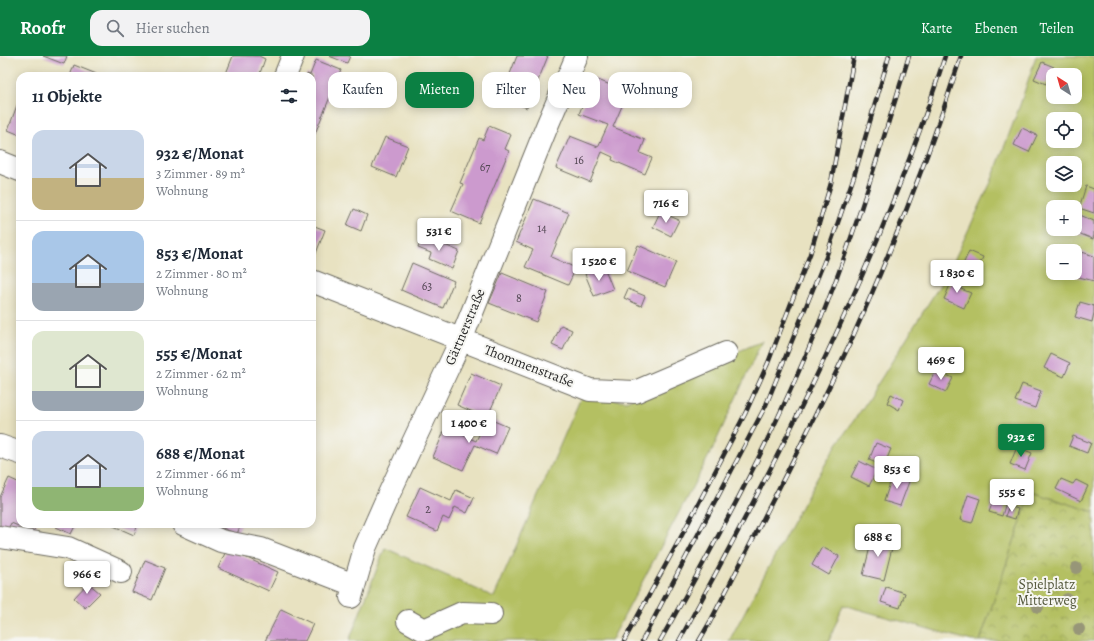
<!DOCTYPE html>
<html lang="de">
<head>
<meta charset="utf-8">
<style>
  :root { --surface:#fff; --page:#f2f2f3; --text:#1f2937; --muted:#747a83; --line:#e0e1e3; --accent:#0b8043 }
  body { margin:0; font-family:Alegreya,serif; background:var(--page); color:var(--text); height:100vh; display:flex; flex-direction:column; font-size:15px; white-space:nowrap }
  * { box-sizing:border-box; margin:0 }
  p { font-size:13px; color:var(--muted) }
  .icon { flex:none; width:22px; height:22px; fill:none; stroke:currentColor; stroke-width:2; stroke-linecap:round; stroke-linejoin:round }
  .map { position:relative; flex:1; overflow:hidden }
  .panel { position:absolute; left:16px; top:16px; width:300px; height:456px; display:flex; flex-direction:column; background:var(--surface); border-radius:12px; box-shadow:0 2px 10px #0003 }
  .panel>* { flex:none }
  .top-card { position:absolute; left:328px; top:16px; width:380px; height:36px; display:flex; gap:8px }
  .needle { width:26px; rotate:323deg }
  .fabs { position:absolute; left:1046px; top:12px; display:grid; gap:8px }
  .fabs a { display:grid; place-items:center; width:36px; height:36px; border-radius:8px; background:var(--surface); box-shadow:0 2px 10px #0003; font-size:20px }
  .price { position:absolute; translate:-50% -34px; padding:0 9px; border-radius:4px; background:#fff; color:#222; font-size:13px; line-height:26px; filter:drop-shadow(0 1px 2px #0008) }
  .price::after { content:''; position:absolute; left:50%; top:24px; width:12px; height:9px; margin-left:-6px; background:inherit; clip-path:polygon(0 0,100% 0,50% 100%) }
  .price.active { background:var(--accent); color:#fff }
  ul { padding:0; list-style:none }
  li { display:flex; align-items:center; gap:12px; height:100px; padding:0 16px }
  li+li { border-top:1px solid var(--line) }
  li span { display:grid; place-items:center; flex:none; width:112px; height:80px; border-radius:12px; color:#555 }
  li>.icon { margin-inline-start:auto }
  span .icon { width:48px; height:48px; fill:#fffc; stroke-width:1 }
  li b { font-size:17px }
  h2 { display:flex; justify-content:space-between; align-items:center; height:48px; padding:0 16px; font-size:17px }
  .tag { padding:0 14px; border-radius:12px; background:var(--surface); box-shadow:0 2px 10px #0003; font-size:14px; line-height:36px }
  .tag.active { background:var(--accent); color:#fff }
  header { display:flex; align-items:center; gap:24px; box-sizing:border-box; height:56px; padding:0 20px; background:var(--accent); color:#fff }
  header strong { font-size:19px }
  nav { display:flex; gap:22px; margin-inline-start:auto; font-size:14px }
  .search { width:280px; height:36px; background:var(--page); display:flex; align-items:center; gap:10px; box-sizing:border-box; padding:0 14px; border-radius:12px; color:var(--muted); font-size:15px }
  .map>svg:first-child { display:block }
  .green { fill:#b4c062; stroke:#707646; fill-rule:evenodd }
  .park { fill:url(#park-crowns); stroke:#707646 }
  .building { fill:#cc9ace }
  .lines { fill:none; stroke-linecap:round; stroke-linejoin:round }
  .minor-casing { stroke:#6d6b60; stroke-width:24 }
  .minor { stroke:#fff; stroke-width:22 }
  .rail-casing { stroke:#2b2b2b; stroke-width:4.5 }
  .rail { stroke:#f6f6f2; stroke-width:3; stroke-dasharray:9; stroke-linecap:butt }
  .tree { fill:#979678 }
  .labels { text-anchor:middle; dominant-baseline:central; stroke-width:4; stroke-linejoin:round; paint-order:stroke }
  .number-label { font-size:12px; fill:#534754 }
  .street-label { font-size:14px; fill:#2b2b2b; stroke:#f6f6f2 }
  .park-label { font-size:14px; fill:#54583c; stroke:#f6f6f2 }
</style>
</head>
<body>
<header>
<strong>Roofr</strong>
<div class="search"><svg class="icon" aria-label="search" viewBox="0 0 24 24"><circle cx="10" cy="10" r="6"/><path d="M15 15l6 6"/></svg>Hier suchen</div>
<nav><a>Karte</a><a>Ebenen</a><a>Teilen</a></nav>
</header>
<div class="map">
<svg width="1094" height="585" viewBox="0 0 1094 585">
  <defs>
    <pattern id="park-crowns" width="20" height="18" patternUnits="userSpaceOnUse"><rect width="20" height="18" fill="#b4c062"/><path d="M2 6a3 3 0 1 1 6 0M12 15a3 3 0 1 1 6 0" fill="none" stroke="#939c51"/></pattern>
  </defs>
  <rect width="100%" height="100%" fill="#f6f6f2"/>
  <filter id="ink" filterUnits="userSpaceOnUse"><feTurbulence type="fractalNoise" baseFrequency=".025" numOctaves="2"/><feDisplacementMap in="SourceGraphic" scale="8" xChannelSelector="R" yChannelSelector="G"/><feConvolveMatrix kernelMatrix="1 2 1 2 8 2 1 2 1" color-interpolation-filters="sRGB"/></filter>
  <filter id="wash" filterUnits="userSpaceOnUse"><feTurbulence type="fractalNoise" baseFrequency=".012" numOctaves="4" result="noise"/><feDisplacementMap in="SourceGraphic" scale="16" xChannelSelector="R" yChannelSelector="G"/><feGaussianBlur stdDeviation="0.9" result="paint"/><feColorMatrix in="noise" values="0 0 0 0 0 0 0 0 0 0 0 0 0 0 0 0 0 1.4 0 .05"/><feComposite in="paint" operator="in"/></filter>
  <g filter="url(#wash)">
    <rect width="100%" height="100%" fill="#e8e2c1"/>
    <!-- green -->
    <path class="green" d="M 1036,0 L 1094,0 L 1094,456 L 1031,436 L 980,585 L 972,585 L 843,549 L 829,585 L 729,585 L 808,438 L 837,388 L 862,353 L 950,213 L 991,126 L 1020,49 ZM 1053,19 L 1075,19 L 1075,41 L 1053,41 ZM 1053,63 L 1075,63 L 1075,85 L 1053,85 ZM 1053,107 L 1075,107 L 1075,129 L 1053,129 ZM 1053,151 L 1075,151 L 1075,173 L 1053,173 ZM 1053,195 L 1075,195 L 1075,217 L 1053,217 Z
      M 762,285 L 713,392 L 611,585 L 349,585 L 385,492 L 494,541 L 582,339 L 626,345 Z"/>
    <!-- park -->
    <path class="park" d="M 1031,436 L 1094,456 L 1094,585 L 980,585 Z"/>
    <g id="blocks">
      <!-- building -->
      <path class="building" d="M 43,0 L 67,0 L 64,8 Z
        M 233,0 L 259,0 L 265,3 L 259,20 L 225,20 Z
        M 329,0 L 350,0 L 347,7 Z
        M 517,0 L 548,0 L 527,52 L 501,41 Z
        M 316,4 L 341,14 L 312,85 L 312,20 L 306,20 L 307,18 L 310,19 Z
        M 1042,6 L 1054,11 L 1046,28 L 1034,23 Z
        M 74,9 L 99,19 L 98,20 L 70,20 Z
        M 593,22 L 628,36 L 613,71 L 645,84 L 640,97 L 652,102 L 645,118 L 612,104 L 613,101 L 602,96 L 590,126 L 556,112 L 570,80 L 598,91 L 608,69 L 579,58 Z
        M 20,41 L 20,79 L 8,74 Z
        M 489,70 L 511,79 L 505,93 L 509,95 L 479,167 L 451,155 L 463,128 L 460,127 L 479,82 L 483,84 Z
        M 1022,72 L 1037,79 L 1029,96 L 1014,89 Z
        M 385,81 L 408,90 L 396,121 L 372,111 Z
        M 1086,130 L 1094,133 L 1094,157 L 1079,152 Z
        M 534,143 L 569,157 L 551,201 L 576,212 L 568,229 L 525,211 L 533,194 L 516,186 Z
        M 354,153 L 367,159 L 361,175 L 347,169 Z
        M 660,156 L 679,164 L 671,180 L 653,171 Z
        M 1080,159 L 1094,165 L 1094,179 L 1093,183 L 1073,175 L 1075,173 Z
        M 312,169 L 325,174 L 313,205 L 312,204 Z
        M 423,180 L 459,195 L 452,213 L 429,203 L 431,197 L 418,192 Z
        M 638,189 L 676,206 L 665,231 L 627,215 Z
        M 969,195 L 983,201 L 977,215 L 971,213 L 970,216 L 961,213 Z
        M 1082,196 L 1094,200 L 1094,225 L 1075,220 Z
        M 412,207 L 454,225 L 443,252 L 401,234 Z
        M 604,211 L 613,233 L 594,240 L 585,218 Z
        M 502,217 L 548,236 L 536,266 L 489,247 Z
        M 953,222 L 963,227 L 961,233 L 971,237 L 964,252 L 944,243 Z
        M 628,233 L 645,240 L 641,250 L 624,242 Z
        M 1080,246 L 1094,250 L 1094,257 L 1092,266 L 1075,261 Z
        M 561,269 L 572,274 L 563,294 L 552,289 Z
        M 945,294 L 962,301 L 956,316 L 939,309 Z
        M 1051,298 L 1070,307 L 1064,321 L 1044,312 Z
        M 936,314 L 953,322 L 946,336 L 929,328 Z
        M 471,317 L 501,330 L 487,362 L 457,349 Z
        M 1022,328 L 1041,335 L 1035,352 L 1015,345 Z
        M 891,338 L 903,344 L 899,354 L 887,347 Z
        M 487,362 L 508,371 L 496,398 L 475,389 L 463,414 L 433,401 L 446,371 L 476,385 Z
        M 1009,369 L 1023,375 L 1019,384 L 1005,378 Z
        M 1073,380 L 1091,387 L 1087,397 L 1069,390 Z
        M 876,387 L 891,393 L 884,410 L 869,404 Z
        M 1017,391 L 1032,397 L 1025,414 L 1010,408 Z
        M 859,405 L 877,414 L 869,430 L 851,421 Z
        M 893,418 L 910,423 L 900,450 L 884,445 Z
        M 9,422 L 20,427 L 20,468 L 37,468 L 33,476 L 11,467 L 6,477 L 0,474 L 0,441 Z
        M 1061,423 L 1073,428 L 1076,424 L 1088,430 L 1081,445 L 1056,433 Z
        M 420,431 L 451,445 L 456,434 L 474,442 L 467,457 L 455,451 L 449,464 L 443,461 L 437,475 L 406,461 Z
        M 968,439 L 980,443 L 972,467 L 960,464 Z
        M 994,442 L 1006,446 L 1002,460 L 989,456 Z
        M 1009,450 L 1018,453 L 1015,463 L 1005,460 Z
        M 57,468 L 76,468 L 71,478 L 56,471 Z
        M 109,468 L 138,468 L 134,479 Z
        M 213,468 L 241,468 L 237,478 Z
        M 873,479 L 894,484 L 884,524 L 863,519 Z
        M 822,491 L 839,500 L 829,519 L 812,509 Z
        M 227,493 L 278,516 L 269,535 L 218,512 Z
        M 145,504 L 165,512 L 152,544 L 132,536 Z
        M 88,527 L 100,537 L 85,552 L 74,542 Z
        M 886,531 L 905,537 L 900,552 L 881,546 Z
        M 281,553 L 313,568 L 305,585 L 265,585 Z"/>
    </g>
  </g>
  <g filter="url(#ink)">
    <use href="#blocks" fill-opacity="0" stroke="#6d6b60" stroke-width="1"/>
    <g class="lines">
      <!-- minor casing -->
      <g class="minor-casing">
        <path id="minor" d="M 285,20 L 293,0
          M 0,106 L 20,114
          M 312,225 L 590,334 L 635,336 L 726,297
          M 0,390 L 20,397
          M 183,468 L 221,485 L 261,493 L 354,529
          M 0,481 L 68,492 L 121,516
          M 351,541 L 365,492 L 388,440 L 461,284 L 547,70 L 577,0
          M 408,565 L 424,574 L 462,557 L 491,558"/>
      </g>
      <!-- minor -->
      <use href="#minor" class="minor"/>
      <!-- rail casing -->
      <g class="rail-casing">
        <path id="rail" d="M 624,585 L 682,479 L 745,358 L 768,307 L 810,198 L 831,127 L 854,0
          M 642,585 L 766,349 L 826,201 L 854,120 L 889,0
          M 660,585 C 718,483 774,379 818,270 C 854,182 881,90 909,0
          M 679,585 C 782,397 880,205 945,0
          M 699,585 L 710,566 C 758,474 806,381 850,287 C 892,194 930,98 961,0"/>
      </g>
      <!-- rail -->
      <use href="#rail" class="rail"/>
    </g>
    <!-- trees -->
    <g class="tree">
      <circle cx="1076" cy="512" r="6"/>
      <circle cx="1067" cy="543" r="6"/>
      <circle cx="1038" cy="551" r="6"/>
      <circle cx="1079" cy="573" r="6"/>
    </g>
  </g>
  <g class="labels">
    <!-- number labels -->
    <g class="number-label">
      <text x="579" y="104">16</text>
      <text x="485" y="111">67</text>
      <text x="542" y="172">14</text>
      <text x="427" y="230">63</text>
      <text x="519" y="242">8</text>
      <text x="428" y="453">2</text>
    </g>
    <!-- street labels -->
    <g class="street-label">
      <text transform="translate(465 271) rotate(-67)">Gärtnerstraße</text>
      <text transform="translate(529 310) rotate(21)">Thommenstraße</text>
    </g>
    <!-- park labels -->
    <g class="park-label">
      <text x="1047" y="528">Spielplatz<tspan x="1047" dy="16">Mitterweg</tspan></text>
    </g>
  </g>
</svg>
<div class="fabs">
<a><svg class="needle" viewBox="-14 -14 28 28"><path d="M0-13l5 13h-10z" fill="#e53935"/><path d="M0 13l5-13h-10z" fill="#747a83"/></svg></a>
<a><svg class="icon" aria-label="locate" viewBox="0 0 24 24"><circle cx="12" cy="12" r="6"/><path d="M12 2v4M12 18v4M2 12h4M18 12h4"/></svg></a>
<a><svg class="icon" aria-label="layers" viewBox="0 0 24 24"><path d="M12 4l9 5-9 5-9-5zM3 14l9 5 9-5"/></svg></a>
<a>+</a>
<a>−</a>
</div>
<b class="price" style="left:666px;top:168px">716 €</b>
<b class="price" style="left:439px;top:196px">531 €</b>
<b class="price" style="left:599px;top:226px">1 520 €</b>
<b class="price" style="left:957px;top:238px">1 830 €</b>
<b class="price" style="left:941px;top:325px">469 €</b>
<b class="price" style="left:469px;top:388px">1 400 €</b>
<b class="price active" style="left:1021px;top:402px">932 €</b>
<b class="price" style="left:897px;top:434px">853 €</b>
<b class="price" style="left:1012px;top:457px">555 €</b>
<b class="price" style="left:878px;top:502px">688 €</b>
<b class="price" style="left:87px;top:539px">966 €</b>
<div class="top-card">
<a class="tag">Kaufen</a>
<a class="tag active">Mieten</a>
<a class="tag">Filter</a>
<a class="tag">Neu</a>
<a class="tag">Wohnung</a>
</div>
<section class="panel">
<h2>11 Objekte<svg class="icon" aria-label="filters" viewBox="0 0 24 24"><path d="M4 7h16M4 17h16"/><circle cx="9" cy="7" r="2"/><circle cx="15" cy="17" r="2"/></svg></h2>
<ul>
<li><span style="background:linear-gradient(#c9d6e8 60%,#c2b280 0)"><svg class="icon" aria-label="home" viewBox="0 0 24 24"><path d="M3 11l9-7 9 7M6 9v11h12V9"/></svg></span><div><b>932 €/Monat</b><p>3 Zimmer · 89 m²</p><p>Wohnung</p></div></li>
<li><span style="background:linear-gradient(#a9c7e8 65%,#9aa5b1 0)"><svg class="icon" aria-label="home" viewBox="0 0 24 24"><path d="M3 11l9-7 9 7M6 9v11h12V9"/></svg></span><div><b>853 €/Monat</b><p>2 Zimmer · 80 m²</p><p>Wohnung</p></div></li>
<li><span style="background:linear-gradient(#dfe7d0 75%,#9aa5b1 0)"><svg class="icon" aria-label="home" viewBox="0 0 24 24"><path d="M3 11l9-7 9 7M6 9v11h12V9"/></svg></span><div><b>555 €/Monat</b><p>2 Zimmer · 62 m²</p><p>Wohnung</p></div></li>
<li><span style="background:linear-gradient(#c9d6e8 70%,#8fb573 0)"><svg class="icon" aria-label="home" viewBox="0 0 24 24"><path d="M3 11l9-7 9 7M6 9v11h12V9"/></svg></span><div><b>688 €/Monat</b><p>2 Zimmer · 66 m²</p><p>Wohnung</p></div></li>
</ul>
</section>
</div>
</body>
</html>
